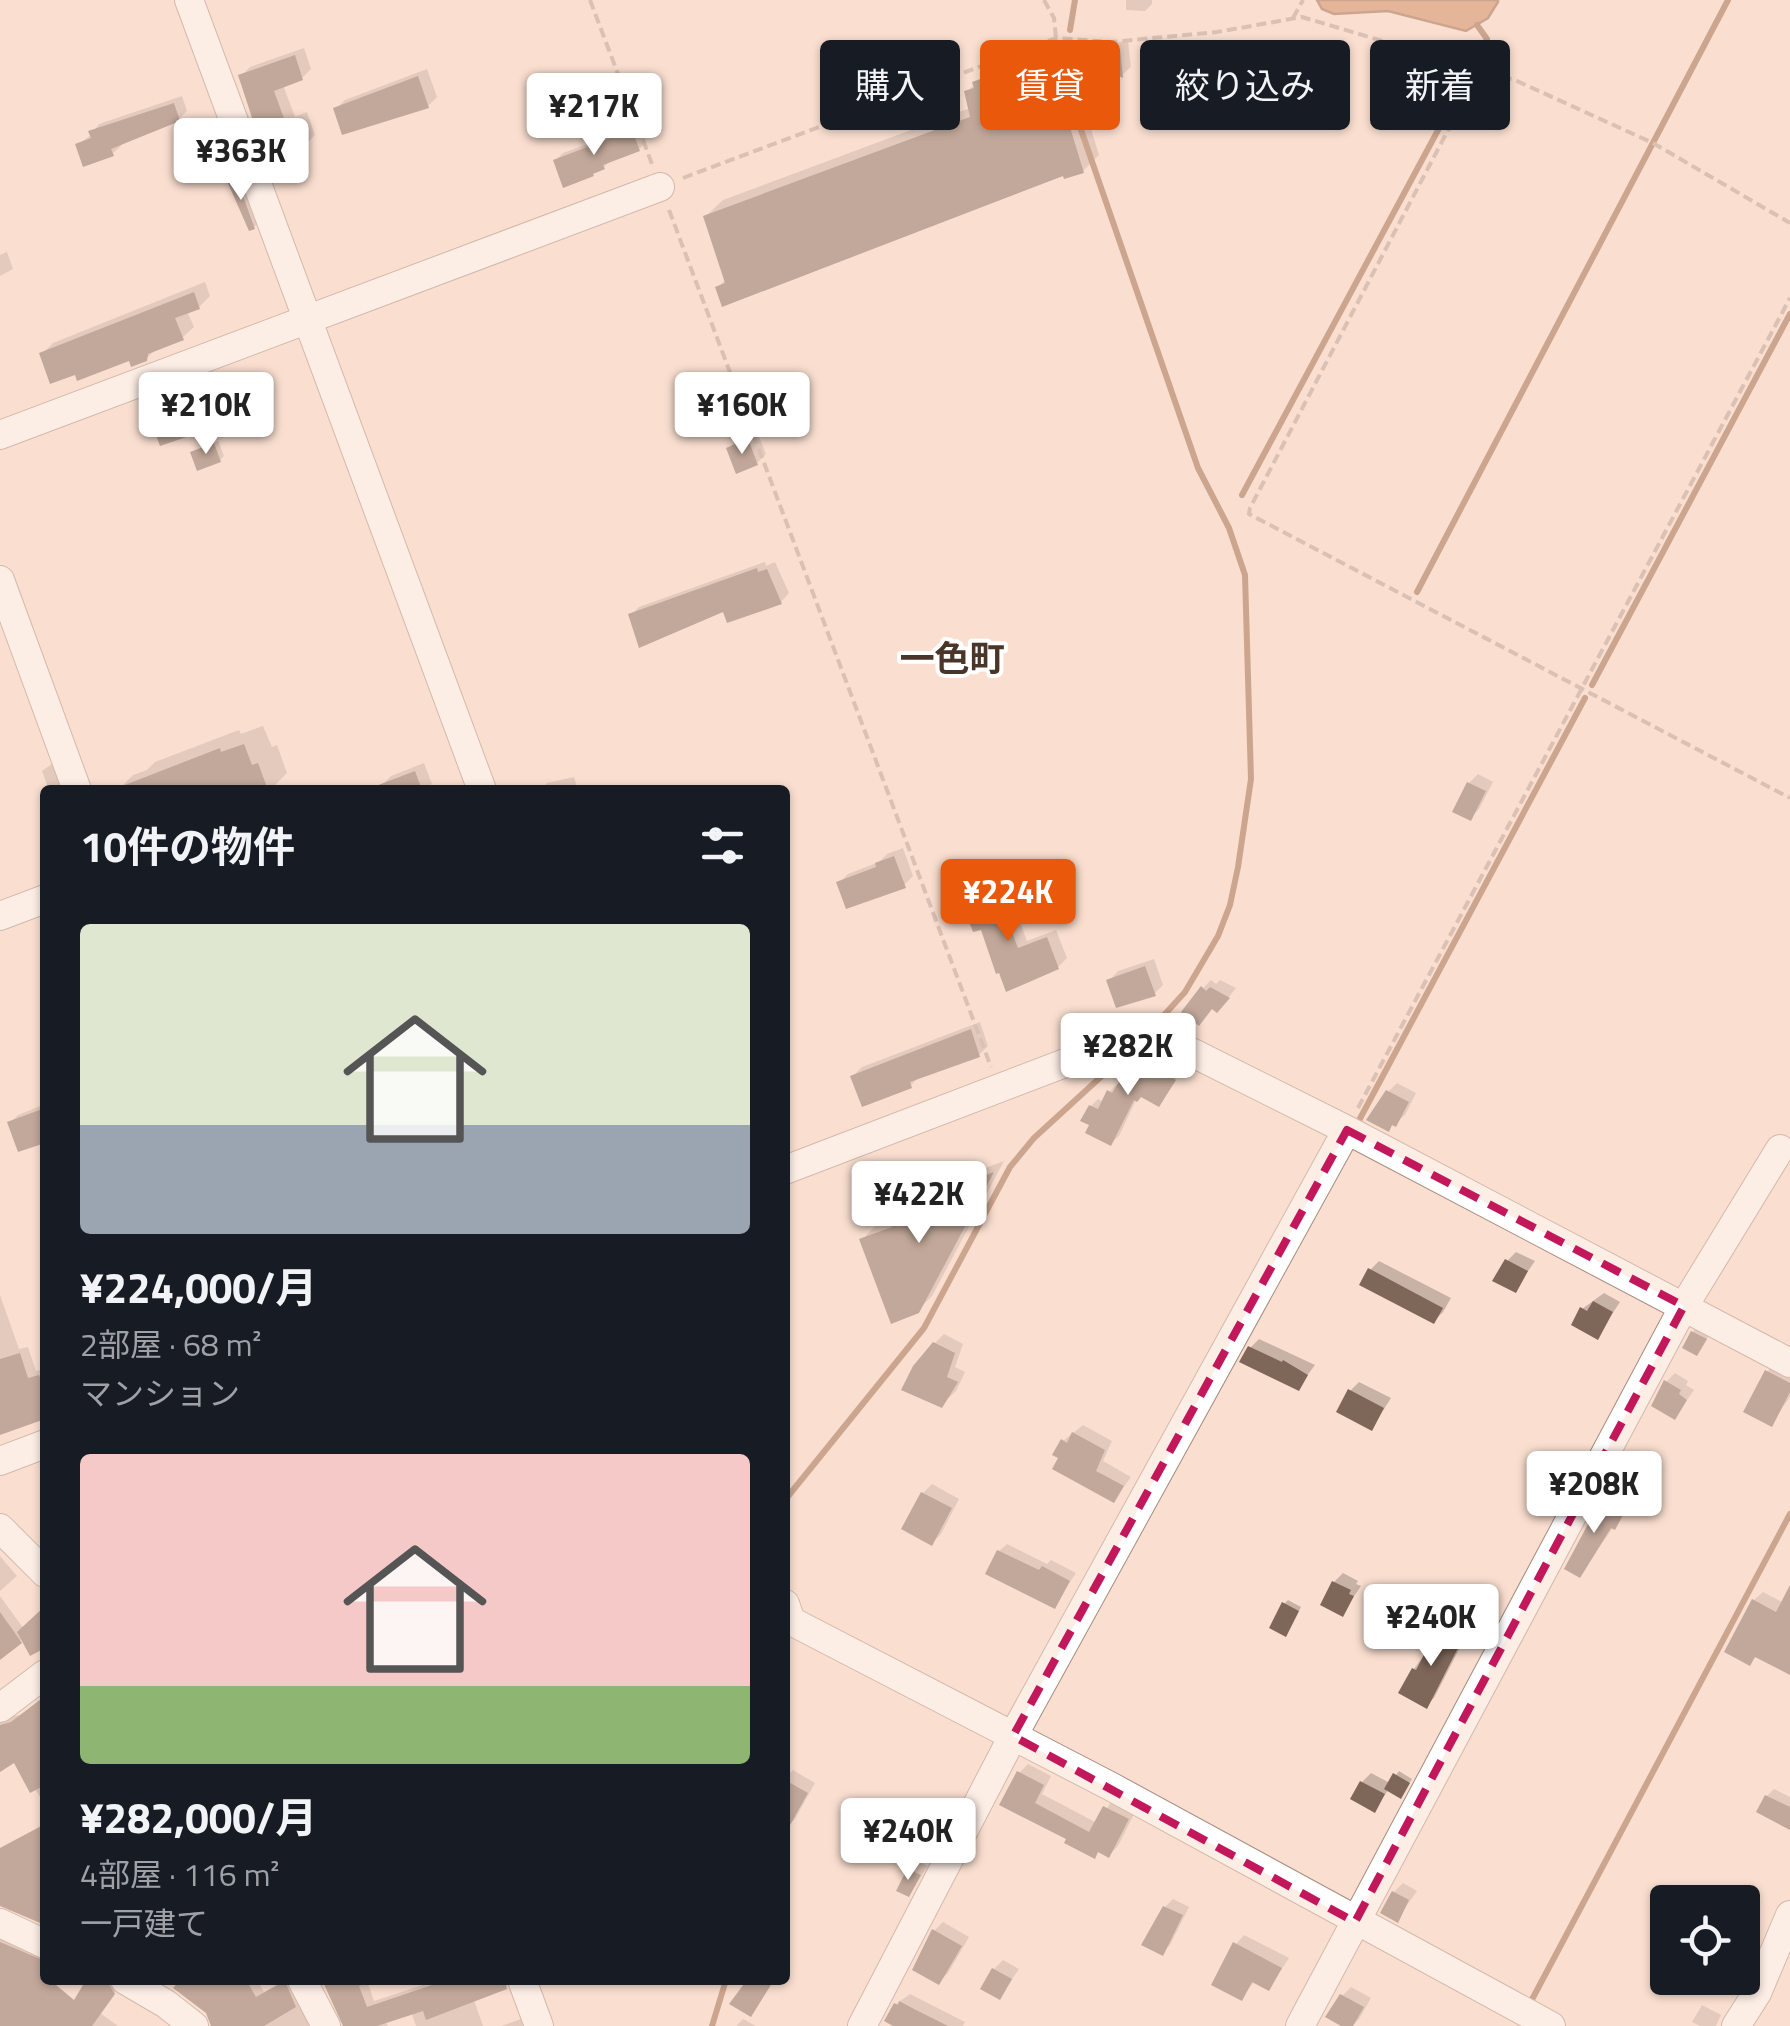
<!DOCTYPE html>
<html lang="ja">
<head>
<meta charset="utf-8">
<style>
  :root { --surface:#171b24; --page:#242831; --text:#f1f3f6; --muted:#9ea1a6; --accent:#ea580c }
  body { margin:0; font-family:"Titillium Web","Noto Sans JP",sans-serif; background:var(--page); color:var(--text); height:100vh; display:flex; flex-direction:column; font-size:38px; white-space:nowrap }
  * { box-sizing:border-box; margin:0 }
  p { font-size:32px; color:var(--muted) }
  .icon { flex:none; width:55px; height:55px; fill:none; stroke:currentColor; stroke-width:2; stroke-linecap:round; stroke-linejoin:round }
  .map { position:relative; flex:1; overflow:hidden }
  .panel { position:absolute; left:40px; top:785px; width:750px; height:1200px; display:flex; flex-direction:column; background:var(--surface); border-radius:10px; box-shadow:0 2px 8px #0004 }
  .panel>* { flex:none }
  .guide { position:absolute; left:820px; top:40px; width:820px; height:90px; display:flex; gap:20px }
  .fabs { position:absolute; left:1650px; top:1885px; display:grid; gap:20px }
  .fabs a { display:grid; place-items:center; width:110px; height:110px; border-radius:10px; background:var(--surface); box-shadow:0 2px 8px #0004; font-size:50px }
  .price { position:absolute; translate:-50% -85px; padding:0 22px; border-radius:10px; background:#fff; color:#222; font-size:32px; line-height:65px; filter:drop-shadow(0 2px 5px #0008) }
  .price::after { content:''; position:absolute; left:50%; top:60px; width:30px; height:22px; margin-left:-15px; background:inherit; clip-path:polygon(0 0,100% 0,50% 100%) }
  .price.active { background:var(--accent); color:#fff }
  ul { padding:0; list-style:none }
  li { display:grid; align-content:center; gap:20px; height:530px; padding:0 40px }
  li span { display:grid; place-items:center; height:310px; border-radius:10px; color:#555 }
  li>.icon { margin-inline-start:auto }
  span .icon { width:180px; height:180px; fill:#fffc; stroke-width:1 }
  li b { font-size:42px }
  h2 { display:flex; justify-content:space-between; align-items:center; height:120px; padding:0 40px; font-size:42px }
  .tag { padding:0 35px; border-radius:10px; background:var(--surface); box-shadow:0 2px 8px #0004; font-size:35px; line-height:90px }
  .tag.active { background:var(--accent); color:#fff }
  .map>svg:first-child { display:block }
  .water { fill:#cc835a; stroke:#966042; stroke-width:2.5 }
  .shadow { fill:#0003 }
  .lines { fill:none; stroke-linecap:round; stroke-linejoin:round }
  .stream { stroke:#966042; stroke-width:6 }
  .building { fill:#7e6659 }
  .street-casing { stroke:#a68c7f; stroke-width:30 }
  .path { stroke:#b49e92; stroke-width:4; stroke-dasharray:10 5; stroke-linecap:butt }
  .street { stroke:#fff; stroke-width:28 }
  .marked { fill:none; stroke:#c2185b; stroke-width:8; stroke-dasharray:20 12; stroke-linejoin:round }
  .labels { text-anchor:middle; dominant-baseline:central; stroke-width:8; stroke-linejoin:round; paint-order:stroke }
  .quarter-label { font-size:35px; font-weight:bold; fill:#4a3529; stroke:#fff }
</style>
</head>
<body>
<div class="map">
<svg width="1790" height="2026" viewBox="0 0 1790 2026">
  <rect width="100%" height="100%" fill="#fadfd0"/>
  <!-- water -->
  <path class="water" d="M 1317,0 L 1498,0 L 1498,2 L 1488,18 L 1466,31 L 1388,11 L 1334,14 L 1322,9 Z"/>
  <!-- shadow -->
  <path class="shadow" d="M 1126,0 L 1152,0 L 1152,4 L 1145,11 L 1126,10 Z
    M 1128,41 L 1131,67 L 1122,75 L 1082,53 L 1090,46 Z
    M 304,48 L 311,69 L 302,78 L 283,85 L 295,117 L 307,112 L 315,135 L 306,144 L 281,154 L 241,76 L 250,67 Z
    M 1029,53 L 1048,106 L 1081,96 L 1099,155 L 1083,171 L 1064,173 L 718,287 L 726,279 L 706,216 L 723,200 L 970,108 L 967,92 L 991,67 Z
    M 427,69 L 437,97 L 428,106 L 336,109 L 345,100 Z
    M 182,96 L 187,111 L 179,119 L 120,143 L 121,146 L 112,154 L 78,145 L 92,134 L 99,124 Z
    M 640,125 L 646,142 L 639,149 L 612,159 L 604,167 L 556,160 L 563,153 Z
    M 240,175 L 258,223 L 254,227 L 230,181 Z
    M 7,252 L 13,269 L 0,276 L 0,255 Z
    M 205,282 L 210,296 L 199,307 L 187,311 L 194,327 L 182,338 L 157,348 L 146,359 L 130,357 L 76,372 L 42,354 L 53,343 Z
    M 195,399 L 203,422 L 194,432 L 153,420 L 162,411 Z
    M 757,432 L 766,454 L 757,463 L 729,448 L 738,439 Z
    M 218,441 L 224,456 L 220,460 L 193,453 Z
    M 765,562 L 766,566 L 775,562 L 789,593 L 781,602 L 631,615 L 639,607 Z
    M 263,726 L 272,747 L 277,745 L 287,773 L 270,790 L 118,790 L 133,775 L 147,770 L 155,762 L 239,730 L 241,734 Z
    M 59,759 L 68,784 L 62,790 L 49,790 L 42,771 Z
    M 424,763 L 432,784 L 425,790 L 384,790 L 382,785 L 391,776 Z
    M 1478,774 L 1493,782 L 1479,809 L 1470,818 L 1469,783 Z
    M 574,777 L 578,790 L 541,790 L 547,783 Z
    M 903,848 L 913,876 L 904,885 L 839,883 L 848,874 L 879,862 L 887,854 Z
    M 1005,883 L 1027,941 L 1056,930 L 1067,958 L 1058,967 L 1048,971 L 982,926 L 965,904 L 974,895 Z
    M 1154,959 L 1163,985 L 1154,994 L 1109,981 L 1118,971 Z
    M 1211,980 L 1216,984 L 1220,980 L 1236,988 L 1225,1002 L 1213,1007 L 1203,988 Z
    M 980,1022 L 988,1046 L 979,1055 L 921,1075 L 911,1085 L 853,1076 L 862,1067 Z
    M 1158,1044 L 1169,1049 L 1162,1060 L 1181,1071 L 1158,1104 L 1142,1094 L 1136,1100 L 1119,1136 L 1111,1143 L 1092,1123 L 1091,1106 L 1098,1099 L 1104,1102 L 1109,1092 L 1117,1084 L 1120,1085 L 1134,1068 L 1136,1069 Z
    M 1397,1083 L 1416,1093 L 1405,1115 L 1388,1129 L 1388,1092 Z
    M 45,1104 L 45,1140 L 10,1123 L 18,1115 Z
    M 1004,1161 L 932,1296 L 917,1311 L 862,1240 L 875,1226 L 892,1220 L 889,1213 L 903,1200 Z
    M 1516,1252 L 1535,1261 L 1515,1290 L 1507,1261 Z
    M 1379,1261 L 1451,1298 L 1443,1312 L 1434,1321 L 1370,1270 Z
    M 1604,1293 L 1620,1302 L 1597,1337 L 1582,1309 Z
    M 0,1295 L 19,1349 L 28,1347 L 36,1371 L 45,1369 L 45,1416 L 0,1433 Z
    M 1696,1328 L 1709,1335 L 1700,1350 L 1693,1332 Z
    M 944,1334 L 963,1344 L 955,1367 L 965,1372 L 956,1391 L 941,1405 L 934,1344 Z
    M 1259,1339 L 1315,1365 L 1298,1388 L 1250,1348 Z
    M 1776,1362 L 1790,1370 L 1790,1397 L 1771,1424 L 1767,1372 Z
    M 1675,1373 L 1688,1381 L 1686,1385 L 1694,1390 L 1675,1417 L 1666,1382 Z
    M 1359,1382 L 1391,1398 L 1372,1428 L 1350,1391 Z
    M 1083,1425 L 1112,1441 L 1103,1461 L 1131,1477 L 1114,1500 L 1063,1441 Z
    M 932,1484 L 959,1499 L 941,1534 L 932,1543 L 923,1493 Z
    M 1611,1491 L 1631,1502 L 1580,1574 L 1604,1499 Z
    M 1007,1544 L 1047,1564 L 1051,1560 L 1076,1573 L 1054,1606 L 999,1551 Z
    M 0,1556 L 17,1576 L 0,1591 Z
    M 1343,1573 L 1358,1581 L 1356,1584 L 1361,1586 L 1342,1614 L 1334,1582 Z
    M 1790,1590 L 1790,1672 L 1757,1655 L 1749,1663 L 1754,1600 L 1763,1592 L 1784,1603 Z
    M 0,1596 L 24,1629 L 45,1609 L 45,1645 L 23,1638 L 0,1657 Z
    M 1288,1600 L 1301,1607 L 1289,1630 L 1284,1604 Z
    M 1448,1622 L 1468,1632 L 1434,1698 L 1426,1706 L 1414,1669 Z
    M 45,1697 L 45,1797 L 41,1798 L 15,1760 L 0,1769 L 0,1721 L 4,1717 L 21,1715 Z
    M 1028,1764 L 1051,1776 L 1042,1794 L 1097,1823 L 1114,1798 L 1136,1810 L 1118,1846 L 1109,1855 L 1002,1804 L 1019,1773 Z
    M 793,1770 L 815,1783 L 795,1819 L 786,1828 L 785,1778 Z
    M 1399,1771 L 1412,1779 L 1404,1792 L 1389,1789 L 1374,1810 L 1362,1782 L 1371,1773 L 1390,1783 Z
    M 1774,1789 L 1790,1797 L 1790,1828 L 1767,1796 Z
    M 918,1861 L 928,1866 L 909,1894 L 909,1870 Z
    M 1403,1883 L 1417,1891 L 1397,1919 L 1394,1892 Z
    M 1173,1899 L 1189,1907 L 1170,1945 L 1162,1953 L 1165,1907 Z
    M 943,1922 L 969,1937 L 948,1973 L 939,1982 L 934,1931 Z
    M 0,1934 L 45,1954 L 45,1980 L 56,1980 L 40,2026 L 0,2026 Z
    M 1244,1935 L 1289,1958 L 1269,1988 L 1255,1981 L 1241,1998 L 1236,1944 Z
    M 1747,1941 L 1761,1947 L 1752,1969 L 1743,1978 L 1742,1946 Z
    M 1003,1960 L 1019,1969 L 1000,1997 L 994,1969 Z
    M 89,1980 L 116,1980 L 119,1986 L 100,2013 L 118,2026 L 62,2026 Z
    M 179,1980 L 257,1980 L 264,1992 L 285,1980 L 294,1980 L 317,2026 L 213,2026 L 208,2011 Z
    M 325,1980 L 367,1980 L 374,2001 L 438,1980 L 513,1980 L 505,1987 L 474,2000 L 483,2026 L 416,2026 L 411,2012 L 385,2021 L 388,2026 L 346,2026 Z
    M 1351,1987 L 1371,1998 L 1359,2019 L 1352,2026 L 1346,2026 L 1342,1996 Z
    M 910,1994 L 965,2022 L 963,2026 L 897,2026 L 896,2004 Z
    M 1702,2005 L 1721,2015 L 1716,2026 L 1700,2026 L 1692,2022 Z
    M 527,2017 L 533,2026 L 501,2026 Z
    M 743,2019 L 756,2026 L 736,2026 Z"/>
  <g class="lines">
    <!-- stream -->
    <path class="stream" d="M 1070,30 L 1075,0
      M 1067,46 L 1064,68 L 1069,95 L 1198,468 L 1229,528 L 1245,575 L 1251,779 L 1238,867 L 1230,905 L 1218,936 L 1185,992 L 1156,1024
      M 1242,495 L 1487,39 L 1477,25
      M 1417,592 L 1728,0
      M 1592,685 L 1790,314
      M 1356,1126 L 1585,698
      M 785,1500 L 924,1328 L 1010,1167 L 1034,1138 L 1128,1052
      M 1528,2007 L 1790,1514
      M 712,2026 L 726,1980"/>
  </g>
  <!-- building -->
  <path class="building" d="M 1120,49 L 1123,78 L 1078,54 Z
    M 295,55 L 303,80 L 274,91 L 286,124 L 298,120 L 308,147 L 280,157 L 274,141 L 261,145 L 238,75 Z
    M 1012,68 L 1032,121 L 1065,111 L 1084,173 L 1064,179 L 1063,176 L 722,307 L 715,287 L 725,283 L 703,216 L 970,117 L 964,91 L 974,88 L 972,82 Z
    M 418,76 L 429,108 L 342,135 L 333,108 Z
    M 174,103 L 180,121 L 111,149 L 114,156 L 83,167 L 75,144 L 91,138 L 88,131 Z
    M 632,130 L 640,151 L 603,165 L 605,169 L 593,174 L 594,176 L 563,188 L 553,160 Z
    M 236,177 L 255,229 L 249,231 L 227,181 Z
    M 194,292 L 200,309 L 175,318 L 184,340 L 148,354 L 147,361 L 131,367 L 129,361 L 77,381 L 75,375 L 50,384 L 39,353 Z
    M 185,406 L 195,434 L 160,446 L 150,419 Z
    M 748,439 L 758,465 L 736,474 L 726,448 Z
    M 214,443 L 221,462 L 197,471 L 190,452 Z
    M 757,568 L 758,572 L 767,569 L 782,604 L 727,623 L 723,612 L 639,648 L 628,614 Z
    M 244,744 L 252,765 L 258,763 L 268,790 L 112,790 L 220,748 L 221,752 Z
    M 415,771 L 422,790 L 368,790 L 368,789 Z
    M 1467,782 L 1486,791 L 1471,821 L 1452,812 Z
    M 894,856 L 906,888 L 846,909 L 836,882 L 876,867 L 875,863 Z
    M 996,891 L 1018,948 L 1047,937 L 1059,969 L 1006,992 L 999,973 L 996,974 L 981,930 L 973,932 L 962,903 Z
    M 1145,966 L 1156,996 L 1116,1008 L 1106,980 Z
    M 1201,986 L 1206,991 L 1210,987 L 1230,998 L 1217,1013 L 1212,1009 L 1199,1026 L 1181,1012 Z
    M 971,1029 L 980,1057 L 910,1082 L 912,1088 L 862,1107 L 850,1076 Z
    M 1148,1050 L 1163,1058 L 1156,1068 L 1176,1080 L 1159,1107 L 1141,1097 L 1137,1102 L 1134,1100 L 1111,1146 L 1085,1133 L 1089,1125 L 1080,1121 L 1089,1105 L 1098,1109 L 1107,1090 L 1112,1093 L 1124,1074 L 1128,1076 Z
    M 1386,1090 L 1409,1102 L 1396,1127 L 1392,1125 L 1389,1132 L 1366,1120 Z
    M 45,1108 L 45,1143 L 18,1152 L 7,1122 Z
    M 994,1172 L 919,1313 L 891,1324 L 859,1239 L 892,1227 L 886,1213 Z
    M 1505,1259 L 1528,1271 L 1516,1293 L 1492,1281 Z
    M 1368,1268 L 1443,1308 L 1434,1324 L 1359,1285 Z
    M 1593,1301 L 1613,1312 L 1598,1340 L 1571,1325 L 1580,1307 L 1587,1311 Z
    M 1691,1331 L 1707,1339 L 1697,1356 L 1682,1348 Z
    M 933,1342 L 955,1353 L 947,1377 L 958,1382 L 942,1408 L 901,1390 L 913,1366 Z
    M 1248,1346 L 1282,1362 L 1276,1372 L 1283,1360 L 1308,1375 L 1299,1391 L 1239,1362 Z
    M 20,1353 L 28,1378 L 39,1375 L 45,1392 L 45,1419 L 0,1435 L 0,1359 Z
    M 1765,1370 L 1790,1383 L 1790,1392 L 1772,1427 L 1743,1412 Z
    M 1664,1380 L 1681,1390 L 1679,1394 L 1687,1400 L 1675,1420 L 1651,1406 Z
    M 1348,1389 L 1384,1408 L 1372,1431 L 1336,1412 Z
    M 1072,1432 L 1105,1450 L 1096,1471 L 1124,1486 L 1114,1503 L 1052,1469 L 1058,1458 L 1052,1455 L 1061,1439 L 1067,1443 Z
    M 921,1492 L 952,1508 L 932,1546 L 901,1529 Z
    M 1602,1498 L 1625,1511 L 1615,1530 L 1611,1528 L 1580,1578 L 1564,1569 Z
    M 997,1550 L 1039,1570 L 1042,1566 L 1070,1581 L 1055,1609 L 985,1574 Z
    M 1332,1581 L 1351,1590 L 1349,1594 L 1354,1596 L 1343,1617 L 1320,1605 Z
    M 1790,1585 L 1790,1675 L 1755,1657 L 1750,1666 L 1724,1652 L 1752,1599 L 1776,1612 Z
    M 1282,1602 L 1299,1611 L 1286,1637 L 1269,1628 Z
    M 45,1606 L 45,1648 L 30,1656 L 17,1632 Z
    M 0,1612 L 22,1643 L 0,1660 Z
    M 1438,1628 L 1462,1640 L 1427,1709 L 1398,1693 L 1412,1668 L 1416,1670 Z
    M 45,1696 L 45,1785 L 30,1793 L 14,1763 L 0,1772 L 0,1725 L 11,1722 Z
    M 1017,1771 L 1044,1785 L 1035,1803 L 1089,1832 L 1103,1806 L 1129,1819 L 1109,1858 L 1098,1852 L 1095,1859 L 1064,1843 L 1066,1839 L 999,1805 Z
    M 1393,1773 L 1410,1783 L 1401,1799 L 1384,1789 Z
    M 785,1780 L 808,1793 L 785,1834 Z
    M 1360,1781 L 1385,1794 L 1375,1813 L 1350,1799 Z
    M 1765,1795 L 1790,1807 L 1790,1830 L 1756,1812 Z
    M 45,1824 L 45,1925 L 0,1906 L 0,1848 Z
    M 907,1869 L 921,1875 L 909,1897 L 896,1891 Z
    M 1392,1891 L 1409,1900 L 1398,1923 L 1380,1913 Z
    M 1163,1906 L 1183,1915 L 1163,1956 L 1141,1945 Z
    M 932,1929 L 962,1946 L 939,1985 L 912,1970 Z
    M 0,1942 L 45,1961 L 45,1980 L 50,1980 L 74,2000 L 86,1980 L 106,1980 L 115,1994 L 92,2026 L 0,2026 Z
    M 1233,1942 L 1282,1968 L 1269,1991 L 1252,1982 L 1242,2001 L 1211,1985 Z
    M 992,1968 L 1012,1979 L 1000,2000 L 980,1989 Z
    M 180,1980 L 246,1980 L 256,1997 L 285,1981 L 296,2007 L 264,2026 L 211,2026 L 206,2013 L 173,1988 Z
    M 322,1980 L 371,1980 L 359,1986 L 367,2007 L 447,1980 L 505,1980 L 507,1989 L 426,2020 L 423,2011 L 377,2026 L 343,2026 Z
    M 747,1980 L 774,1980 L 751,2017 L 729,2004 Z
    M 1340,1994 L 1364,2007 L 1353,2026 L 1341,2026 L 1325,2017 Z
    M 899,2001 L 916,2010 L 948,2026 L 893,2026 L 884,2021 L 894,2003 L 898,2005 Z"/>
  <g class="lines">
    <!-- street casing -->
    <g class="street-casing">
      <path id="street" d="M 189,0 L 482,790
        M 0,435 L 660,187
        M 0,580 L 77,790
        M 0,916 L 45,899
        M 785,1170 L 1149,1031 L 1347,1130 L 1790,1363
        M 0,1461 L 45,1444
        M 0,1528 L 45,1573
        M 785,1604 L 791,1621 L 1110,1786 L 1551,2026
        M 0,1708 L 45,1674
        M 0,1923 L 45,1944
        M 125,1980 L 166,2004 L 194,2026
        M 302,1980 L 326,2026
        M 522,1980 L 539,2026
        M 862,2026 L 1013,1736 L 1347,1130
        M 1300,2026 L 1684,1306 L 1780,1149
        M 1736,2026 L 1757,1993 L 1790,1915"/>
    </g>
    <!-- path -->
    <path class="path" d="M 590,0 L 652,164
      M 1044,0 L 1054,18 L 1056,38
      M 1293,18 L 1303,0
      M 1480,69 L 1250,508 L 1249,514 L 1790,798
      M 683,178 L 1056,38 L 1111,42 L 1217,32 L 1302,17 L 1517,81 L 1653,143 L 1790,223
      M 669,210 L 991,1067
      M 1358,1108 L 1790,298"/>
    <!-- street -->
    <use href="#street" class="street"/>
  </g>
  <!-- marked area -->
  <path d="M0 0H1790V2026H0ZM 1347,1130 L 1684,1306 L 1355,1922 L 1013,1736 Z" fill="#fadfd0" fill-opacity=".55" fill-rule="evenodd"/>
  <path class="marked" d="M 1347,1130 L 1684,1306 L 1355,1922 L 1013,1736 Z"/>
  <g class="labels">
    <!-- quarter labels -->
    <g class="quarter-label">
      <text x="952" y="658">一色町</text>
    </g>
  </g>
</svg>
<div class="fabs">
<a><svg class="icon" aria-label="locate" viewBox="0 0 24 24"><circle cx="12" cy="12" r="6"/><path d="M12 2v4M12 18v4M2 12h4M18 12h4"/></svg></a>
</div>
<b class="price" style="left:594px;top:158px">¥217K</b>
<b class="price" style="left:241px;top:203px">¥363K</b>
<b class="price" style="left:206px;top:457px">¥210K</b>
<b class="price" style="left:742px;top:457px">¥160K</b>
<b class="price active" style="left:1008px;top:944px">¥224K</b>
<b class="price" style="left:1128px;top:1098px">¥282K</b>
<b class="price" style="left:919px;top:1246px">¥422K</b>
<b class="price" style="left:1594px;top:1536px">¥208K</b>
<b class="price" style="left:1431px;top:1669px">¥240K</b>
<b class="price" style="left:908px;top:1883px">¥240K</b>
<div class="guide">
<a class="tag">購入</a>
<a class="tag active">賃貸</a>
<a class="tag">絞り込み</a>
<a class="tag">新着</a>
</div>
<section class="panel">
<h2>10件の物件<svg class="icon" aria-label="filters" viewBox="0 0 24 24"><path d="M4 7h16M4 17h16"/><circle cx="9" cy="7" r="2"/><circle cx="15" cy="17" r="2"/></svg></h2>
<ul>
<li><span style="background:linear-gradient(#dfe7d0 65%,#9aa5b1 0)"><svg class="icon" aria-label="home" viewBox="0 0 24 24"><path d="M3 11l9-7 9 7M6 9v11h12V9"/></svg></span><div><b>¥224,000/月</b><p>2部屋 · 68 m²</p><p>マンション</p></div></li>
<li><span style="background:linear-gradient(#f6c9c9 75%,#8fb573 0)"><svg class="icon" aria-label="home" viewBox="0 0 24 24"><path d="M3 11l9-7 9 7M6 9v11h12V9"/></svg></span><div><b>¥282,000/月</b><p>4部屋 · 116 m²</p><p>一戸建て</p></div></li>
</ul>
</section>
</div>
</body>
</html>
